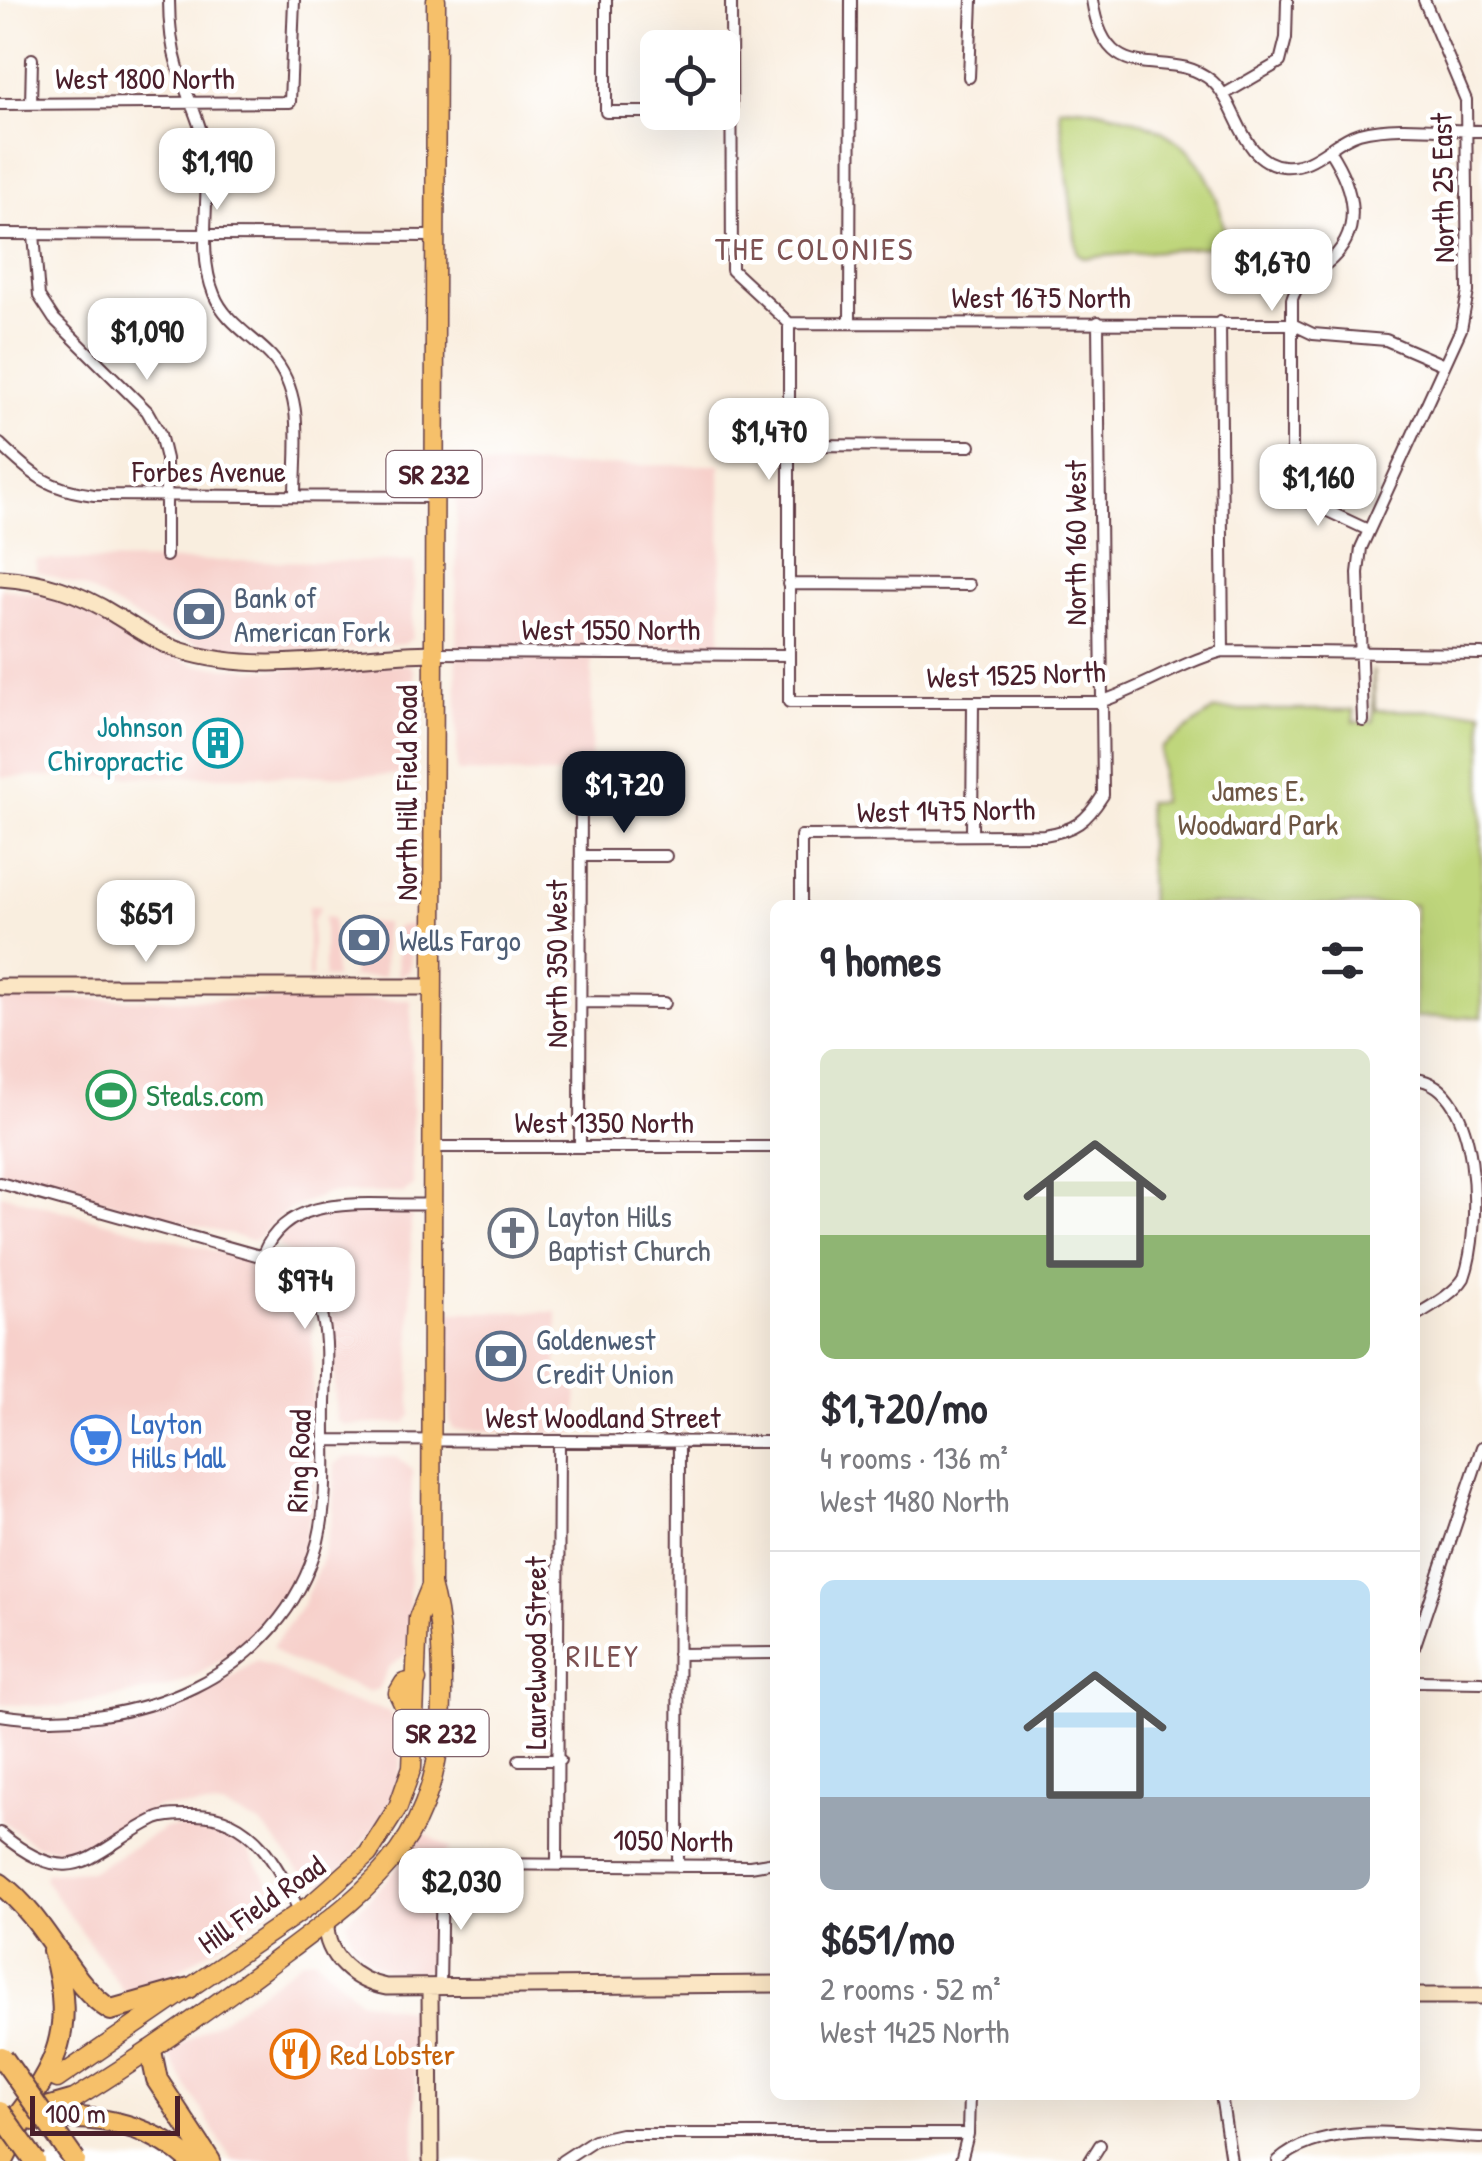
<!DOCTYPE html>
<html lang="en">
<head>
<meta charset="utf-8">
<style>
  :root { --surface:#fff; --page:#f7f7f7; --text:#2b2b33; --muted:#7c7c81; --line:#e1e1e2; --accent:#111827 }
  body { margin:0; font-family:"Patrick Hand",sans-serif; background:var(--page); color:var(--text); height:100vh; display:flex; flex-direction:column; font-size:38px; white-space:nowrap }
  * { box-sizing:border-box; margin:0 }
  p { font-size:32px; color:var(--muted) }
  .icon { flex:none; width:55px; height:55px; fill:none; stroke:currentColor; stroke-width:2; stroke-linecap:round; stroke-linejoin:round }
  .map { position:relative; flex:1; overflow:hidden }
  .sheet { position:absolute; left:770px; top:900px; width:650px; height:1200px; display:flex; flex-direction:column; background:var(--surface); border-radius:15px; box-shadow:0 10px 40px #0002 }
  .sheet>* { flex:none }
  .tools { position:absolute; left:640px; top:30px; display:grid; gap:20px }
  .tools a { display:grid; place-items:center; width:100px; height:100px; border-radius:15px; background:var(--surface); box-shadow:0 10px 40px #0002; font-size:50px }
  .scale { position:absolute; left:30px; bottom:25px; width:150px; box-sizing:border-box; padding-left:10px; border:5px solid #4a1f2b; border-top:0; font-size:28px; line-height:35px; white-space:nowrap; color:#4a1f2b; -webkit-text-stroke:8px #fff; paint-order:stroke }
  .price { position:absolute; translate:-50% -85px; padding:0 22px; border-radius:20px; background:#fff; color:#222; font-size:32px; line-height:65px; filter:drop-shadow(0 2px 5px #0008) }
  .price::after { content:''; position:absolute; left:50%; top:60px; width:30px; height:22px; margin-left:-15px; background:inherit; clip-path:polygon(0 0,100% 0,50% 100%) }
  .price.current { background:var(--accent); color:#fff }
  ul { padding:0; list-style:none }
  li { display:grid; align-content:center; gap:20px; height:530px; padding:0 50px }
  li+li { border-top:2px solid var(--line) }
  li span { display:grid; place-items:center; height:310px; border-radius:15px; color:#555 }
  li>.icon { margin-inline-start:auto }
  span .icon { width:180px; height:180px; fill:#fffc; stroke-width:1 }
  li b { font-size:42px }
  h2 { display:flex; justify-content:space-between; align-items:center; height:120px; padding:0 50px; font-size:42px }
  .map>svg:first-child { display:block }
  .built { fill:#f7d0cb; fill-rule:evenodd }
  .green { fill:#bfd67b; stroke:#847a53; stroke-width:2.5 }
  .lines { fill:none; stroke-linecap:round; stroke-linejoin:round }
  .street-casing { stroke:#643e46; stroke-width:14 }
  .secondary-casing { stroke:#643e46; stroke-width:19 }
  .primary-casing { stroke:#643e46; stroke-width:21 }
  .highway-casing { stroke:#643e46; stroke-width:24 }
  .street { stroke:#fff; stroke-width:10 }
  .secondary { stroke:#fbe6c4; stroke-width:15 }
  .primary { stroke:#f6c06b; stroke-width:18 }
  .highway { stroke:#f6c06b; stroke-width:20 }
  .highway-bridge-casing { stroke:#643e46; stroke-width:24; stroke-linecap:butt }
  .highway-bridge { stroke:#f6c06b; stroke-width:20 }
  .labels { text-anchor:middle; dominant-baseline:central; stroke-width:9; stroke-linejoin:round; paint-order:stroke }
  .shield { fill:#fff; stroke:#80626b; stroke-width:2.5 }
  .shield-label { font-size:28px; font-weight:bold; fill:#4a1f2b }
  .street-label { font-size:30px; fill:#4a1f2b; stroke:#fff }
  .service-label { font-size:30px; fill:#4e5e75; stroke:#fff; text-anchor:start }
  .culture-label { font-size:30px; fill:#0d838f; stroke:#fff; text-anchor:end }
  .park-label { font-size:30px; fill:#6d5643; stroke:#fff }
  .leisure-label { font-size:30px; fill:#27864d; stroke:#fff; text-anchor:start }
  .worship-label { font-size:30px; fill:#5b616d; stroke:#fff; text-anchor:start }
  .shop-label { font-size:30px; fill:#366cbe; stroke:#fff; text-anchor:start }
  .food-label { font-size:30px; fill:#c56008; stroke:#fff; text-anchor:start }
  .neighbourhood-label { font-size:32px; letter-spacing:2.5px; fill:#7e5253; stroke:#fff }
</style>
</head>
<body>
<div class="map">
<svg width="1482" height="2161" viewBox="0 0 1482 2161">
  <rect width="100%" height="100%" fill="#fff"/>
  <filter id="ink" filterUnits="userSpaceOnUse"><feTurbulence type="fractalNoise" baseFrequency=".01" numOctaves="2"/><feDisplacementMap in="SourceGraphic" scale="20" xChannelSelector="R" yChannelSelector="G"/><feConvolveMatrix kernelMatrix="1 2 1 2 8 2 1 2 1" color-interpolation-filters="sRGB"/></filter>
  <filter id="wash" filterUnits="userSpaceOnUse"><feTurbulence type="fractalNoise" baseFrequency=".0048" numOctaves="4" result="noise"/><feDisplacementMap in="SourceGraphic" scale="40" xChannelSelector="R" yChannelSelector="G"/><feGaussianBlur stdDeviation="2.25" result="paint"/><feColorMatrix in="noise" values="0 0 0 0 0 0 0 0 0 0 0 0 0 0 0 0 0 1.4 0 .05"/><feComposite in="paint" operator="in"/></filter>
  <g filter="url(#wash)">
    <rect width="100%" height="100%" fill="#f9eedf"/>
    <!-- built -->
    <path class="built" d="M 720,465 L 721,644 L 592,646 L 591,775 L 457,772 L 456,466 Z
      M 36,560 L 415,562 L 412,638 L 405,644 L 327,651 L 205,647 L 160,632 L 84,587 L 36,571 Z
      M 0,588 L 67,600 L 138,642 L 196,665 L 257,670 L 409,664 L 414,671 L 414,775 L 0,777 Z
      M 308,906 L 414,906 L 410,971 L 398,977 L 308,978 ZM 321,906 L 413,907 L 412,924 L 396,927 L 398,977 L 384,977 L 385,923 L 356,922 L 352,977 L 335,978 L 333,918 L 324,917 L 324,977 L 312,978 L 312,921 Z
      M 0,999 L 411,1000 L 413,1186 L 404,1193 L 329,1193 L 286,1211 L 254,1241 L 0,1174 Z
      M 0,1194 L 245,1259 L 298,1284 L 312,1316 L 314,1495 L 299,1568 L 275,1609 L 242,1646 L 199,1674 L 169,1687 L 61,1707 L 0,1704 Z
      M 323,1212 L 411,1215 L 411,1415 L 406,1423 L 344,1425 L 336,1420 L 331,1305 L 310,1270 L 277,1245 L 284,1230 L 299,1218 Z
      M 450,1312 L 557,1312 L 557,1383 L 577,1384 L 577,1433 L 454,1430 L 450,1422 Z
      M 345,1457 L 398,1457 L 412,1470 L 408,1653 L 389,1667 L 378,1689 L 368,1692 L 284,1658 L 272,1647 L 302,1606 L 322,1559 L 333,1515 L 335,1464 Z
      M 257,1660 L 343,1700 L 388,1711 L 404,1734 L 398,1782 L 386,1811 L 350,1862 L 322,1884 L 309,1882 L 262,1825 L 223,1807 L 157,1807 L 96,1845 L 73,1851 L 35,1845 L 0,1819 L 0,1724 L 71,1727 L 153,1712 L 205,1694 Z
      M 211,1826 L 230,1832 L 243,1843 L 276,1894 L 277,1906 L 131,2002 L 44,1879 L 46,1873 L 92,1871 L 165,1828 Z
      M 422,1832 L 451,1849 L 429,1868 L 429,1968 L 422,1973 L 389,1971 L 372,1963 L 353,1943 L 346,1921 L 388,1879 Z
      M 314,1957 L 359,2000 L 406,2009 L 415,2016 L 415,2161 L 232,2161 L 167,2053 L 227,2016 L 302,1960 Z"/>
    <!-- green -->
    <path class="green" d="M 1080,107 C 1168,120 1217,151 1226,245 L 1083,258 L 1077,253 L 1059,108 Z
      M 1373,670 L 1375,710 L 1482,711 L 1482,1017 L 1415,1017 L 1415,905 L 1150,905 L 1147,802 L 1161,802 L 1161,748 L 1214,710 L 1354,710 L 1354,722 L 1373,722 Z"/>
  </g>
  <g filter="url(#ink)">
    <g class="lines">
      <!-- street casing -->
      <g class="street-casing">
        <path id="street" d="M 169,0 C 169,24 171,45 178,68 C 187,97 203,126 206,156 C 210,200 197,253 214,294 C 224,321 252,336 271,356 C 306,394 295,449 295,496
          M 606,0 L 606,112 L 658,112
          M 731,0 L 732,270 L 789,323 L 789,702 L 1100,702 C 1143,688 1179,663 1223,651 L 1482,654
          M 1092,0 C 1107,96 1167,43 1212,81 C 1239,105 1240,161 1283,166 C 1314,169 1332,141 1359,133 C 1397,123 1443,131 1482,131
          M 969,77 L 972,0
          M 1223,95 L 1280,62 L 1286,38 L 1287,0
          M 0,104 L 290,102 L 294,0
          M 31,104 L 32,59
          M 1329,150 C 1354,188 1366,233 1325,265 C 1311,277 1298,280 1292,299 L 1292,478 L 1302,499 L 1366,529
          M 0,234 L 434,236
          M 34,234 L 39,296 L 54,319 L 147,411 L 160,434 L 166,459 L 166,556
          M 1220,322 L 1223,651
          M 789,323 L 1292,324 L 1313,334 L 1386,340 L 1444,365
          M 850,323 L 851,0
          M 0,444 C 32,475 48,489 94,495 L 434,497
          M 790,445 L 970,446
          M 788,584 L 969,585
          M 433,653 L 789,655
          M 1363,721 L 1358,573 L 1361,548 L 1461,329 L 1468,292 L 1466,100 L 1424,0
          M 972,835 L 973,702
          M 581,856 L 666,856
          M 801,905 L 801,836 L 1044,835 C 1075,830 1086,822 1103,795 L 1098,322
          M 582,1002 L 665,1003
          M 1415,1079 C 1482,1085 1482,1228 1464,1278 C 1454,1294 1431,1306 1415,1316
          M 580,1146 L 581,782
          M 432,1147 L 775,1147
          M 0,1183 L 288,1264 C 335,1297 326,1354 325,1404 C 324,1449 329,1497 318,1541 C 282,1678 130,1735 0,1715
          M 263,1254 C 290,1188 373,1208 431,1204
          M 324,1440 L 775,1442
          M 1415,1645 L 1482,1447
          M 678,1654 L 775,1653
          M 1415,1681 L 1482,1682
          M 519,1760 L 560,1760
          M 0,1833 C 76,1896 90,1851 156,1819 C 168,1814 182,1815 194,1815 C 252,1814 279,1866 300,1913
          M 557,1864 L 559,1441
          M 678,1866 L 679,1442
          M 440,1987 L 442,1869 L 449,1864 L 750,1866 L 775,1862
          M 1221,2095 L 1231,2161
          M 562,2161 L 594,2140 L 621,2134 L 968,2134
          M 961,2161 L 968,2134 L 969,2095
          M 1090,2161 L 1100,2145
          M 1278,2161 C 1328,2117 1421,2137 1482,2138"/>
      </g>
      <!-- secondary casing -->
      <g class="secondary-casing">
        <path id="secondary" d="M 0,578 C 43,581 79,592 115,615 C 137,628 157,643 182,651 C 261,676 352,654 433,653
          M 0,987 L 433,987
          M 326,1923 C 325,1957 355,1981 386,1987 L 775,1984
          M 430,1987 L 431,2161
          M 1415,1996 L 1482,1996"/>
      </g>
      <!-- primary casing -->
      <g class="primary-casing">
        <path id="primary" d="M 414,1727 L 398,1693 L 404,1683 L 417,1680
          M 57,2079 L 313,1903 L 368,1854 L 398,1807 L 412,1767 L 418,1618 L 431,1586
          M 71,2101 C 138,2060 202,2015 265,1968 C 373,1887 440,1846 442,1698 C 442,1659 442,1623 431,1585 L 436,0"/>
      </g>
      <!-- highway casing -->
      <g class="highway-casing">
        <path id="highway" d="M 0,1884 C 48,1920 69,1985 111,2010 L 189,1988
          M 151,2051 L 157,2080 L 210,2161
          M 36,2111 L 71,2101
          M 34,2120 C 90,2113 147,2122 191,2161
          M 0,2139 C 53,2072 78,2038 53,1950
          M 3,2161 L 20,2127"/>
      </g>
      <!-- street -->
      <use href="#street" class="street"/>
      <!-- secondary -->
      <use href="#secondary" class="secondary"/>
      <!-- primary -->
      <use href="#primary" class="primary"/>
      <!-- highway -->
      <use href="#highway" class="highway"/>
      <!-- highway-bridge casing -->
      <g class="highway-bridge-casing">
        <path id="highway-bridge" d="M 2,2057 L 75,2161
          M 0,2112 L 35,2161"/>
      </g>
      <!-- highway-bridge -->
      <use href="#highway-bridge" class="highway-bridge"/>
    </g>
  </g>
  <!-- icons -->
  <defs>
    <g id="bank-ring" transform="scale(2.5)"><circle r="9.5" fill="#fff" stroke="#5c6f8a" stroke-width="1.5"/><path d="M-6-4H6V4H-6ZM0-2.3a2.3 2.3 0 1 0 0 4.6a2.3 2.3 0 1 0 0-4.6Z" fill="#5c6f8a"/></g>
    <g id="building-ring" transform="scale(2.5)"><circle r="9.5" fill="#fff" stroke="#0f9aa8" stroke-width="1.5"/><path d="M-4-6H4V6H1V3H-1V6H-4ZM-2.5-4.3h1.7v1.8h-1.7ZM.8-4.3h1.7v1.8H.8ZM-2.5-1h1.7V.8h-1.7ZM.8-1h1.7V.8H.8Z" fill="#0f9aa8"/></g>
    <g id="stadium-ring" transform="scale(2.5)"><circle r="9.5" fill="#fff" stroke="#2e9e5b" stroke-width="1.5"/><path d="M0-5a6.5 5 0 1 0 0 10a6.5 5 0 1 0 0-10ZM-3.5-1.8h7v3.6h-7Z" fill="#2e9e5b"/></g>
    <g id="church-ring" transform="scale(2.5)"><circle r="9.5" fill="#fff" stroke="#6b7280" stroke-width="1.5"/><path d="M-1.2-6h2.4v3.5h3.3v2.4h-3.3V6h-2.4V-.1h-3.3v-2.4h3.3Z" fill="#6b7280"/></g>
    <g id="supermarket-ring" transform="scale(2.5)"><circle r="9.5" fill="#fff" stroke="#3f7fe0" stroke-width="1.5"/><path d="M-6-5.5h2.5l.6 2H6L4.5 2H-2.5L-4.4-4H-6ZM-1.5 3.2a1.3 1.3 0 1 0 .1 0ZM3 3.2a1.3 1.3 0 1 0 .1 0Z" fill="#3f7fe0"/></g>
    <g id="restaurant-ring" transform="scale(2.5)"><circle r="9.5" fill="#fff" stroke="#e8710a" stroke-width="1.5"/><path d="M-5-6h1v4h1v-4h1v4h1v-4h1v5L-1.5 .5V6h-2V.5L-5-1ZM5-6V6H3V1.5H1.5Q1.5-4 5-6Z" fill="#e8710a"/></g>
  </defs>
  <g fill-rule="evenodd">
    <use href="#bank-ring" x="199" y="614"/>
    <use href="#building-ring" x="218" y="743"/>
    <use href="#bank-ring" x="364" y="940"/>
    <use href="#stadium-ring" x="111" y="1095"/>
    <use href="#church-ring" x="513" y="1233"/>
    <use href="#bank-ring" x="501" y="1356"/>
    <use href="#supermarket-ring" x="96" y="1440"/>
    <use href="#restaurant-ring" x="295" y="2054"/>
  </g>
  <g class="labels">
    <!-- shield labels -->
    <g class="shield">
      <rect x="386.5" y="451" width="95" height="46" rx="8"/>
      <rect x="393.5" y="1710" width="95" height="46" rx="8"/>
    </g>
    <g class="shield-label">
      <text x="434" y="474">SR 232</text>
      <text x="441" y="1733">SR 232</text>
    </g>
    <!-- street labels -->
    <g class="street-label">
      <text x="145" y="78">West 1800 North</text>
      <text transform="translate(1442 188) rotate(-91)">North 25 East</text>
      <text x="1041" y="297">West 1675 North</text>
      <text x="209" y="471">Forbes Avenue</text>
      <text transform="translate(1075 543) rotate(-90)">North 160 West</text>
      <text x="611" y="629">West 1550 North</text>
      <text transform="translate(1016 674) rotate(-2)">West 1525 North</text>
      <text transform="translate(406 793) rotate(-90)">North Hill Field Road</text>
      <text transform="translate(946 810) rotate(-1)">West 1475 North</text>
      <text transform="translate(556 964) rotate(-90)">North 350 West</text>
      <text x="604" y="1122">West 1350 North</text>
      <text x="603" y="1417">West Woodland Street</text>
      <text transform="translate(298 1461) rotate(-88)">Ring Road</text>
      <text transform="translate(535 1653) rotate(-90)">Laurelwood Street</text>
      <text transform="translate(673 1840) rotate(1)">1050 North</text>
      <text transform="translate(261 1904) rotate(-35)">Hill Field Road</text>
    </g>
    <!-- service labels -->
    <g class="service-label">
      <text x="234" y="597">Bank of<tspan x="234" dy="34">American Fork</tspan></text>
      <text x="399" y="940">Wells Fargo</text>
      <text x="536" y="1339">Goldenwest<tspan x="536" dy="34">Credit Union</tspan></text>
    </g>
    <!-- culture labels -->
    <g class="culture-label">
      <text x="183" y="726">Johnson<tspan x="183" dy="34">Chiropractic</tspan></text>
    </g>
    <!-- park labels -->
    <g class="park-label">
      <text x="1258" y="790">James E.<tspan x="1258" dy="34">Woodward Park</tspan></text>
    </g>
    <!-- leisure labels -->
    <g class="leisure-label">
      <text x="146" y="1095">Steals.com</text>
    </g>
    <!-- worship labels -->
    <g class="worship-label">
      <text x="548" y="1216">Layton Hills<tspan x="548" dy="34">Baptist Church</tspan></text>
    </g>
    <!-- shop labels -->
    <g class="shop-label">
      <text x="131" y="1423">Layton<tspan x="131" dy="34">Hills Mall</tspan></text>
    </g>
    <!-- food labels -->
    <g class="food-label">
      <text x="330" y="2054">Red Lobster</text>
    </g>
    <!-- neighbourhood labels -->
    <g class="neighbourhood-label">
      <text x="815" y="248">THE COLONIES</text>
      <text x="603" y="1655">RILEY</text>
    </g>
  </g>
</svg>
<div class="tools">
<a><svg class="icon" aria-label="locate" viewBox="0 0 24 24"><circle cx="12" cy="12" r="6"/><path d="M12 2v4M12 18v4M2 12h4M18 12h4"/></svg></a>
</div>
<div class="scale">100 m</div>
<b class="price" style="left:217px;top:213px">$1,190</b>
<b class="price" style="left:1272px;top:314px">$1,670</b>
<b class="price" style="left:147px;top:383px">$1,090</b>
<b class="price" style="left:769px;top:483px">$1,470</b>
<b class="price" style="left:1318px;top:529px">$1,160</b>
<b class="price current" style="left:624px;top:836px">$1,720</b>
<b class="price" style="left:146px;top:965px">$651</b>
<b class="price" style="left:305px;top:1332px">$974</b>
<b class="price" style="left:461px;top:1933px">$2,030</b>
<section class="sheet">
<h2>9 homes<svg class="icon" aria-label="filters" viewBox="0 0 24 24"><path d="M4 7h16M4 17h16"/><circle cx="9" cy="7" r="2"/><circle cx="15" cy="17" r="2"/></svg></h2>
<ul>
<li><span style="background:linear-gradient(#dfe7d0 60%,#8fb573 0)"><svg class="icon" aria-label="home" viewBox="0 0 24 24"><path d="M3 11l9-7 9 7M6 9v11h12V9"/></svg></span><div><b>$1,720/mo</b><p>4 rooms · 136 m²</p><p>West 1480 North</p></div></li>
<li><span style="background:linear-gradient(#bfe0f5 70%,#9aa5b1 0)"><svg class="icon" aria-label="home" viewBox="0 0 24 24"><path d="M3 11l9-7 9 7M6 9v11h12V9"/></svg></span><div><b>$651/mo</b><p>2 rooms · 52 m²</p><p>West 1425 North</p></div></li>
</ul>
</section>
</div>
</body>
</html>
